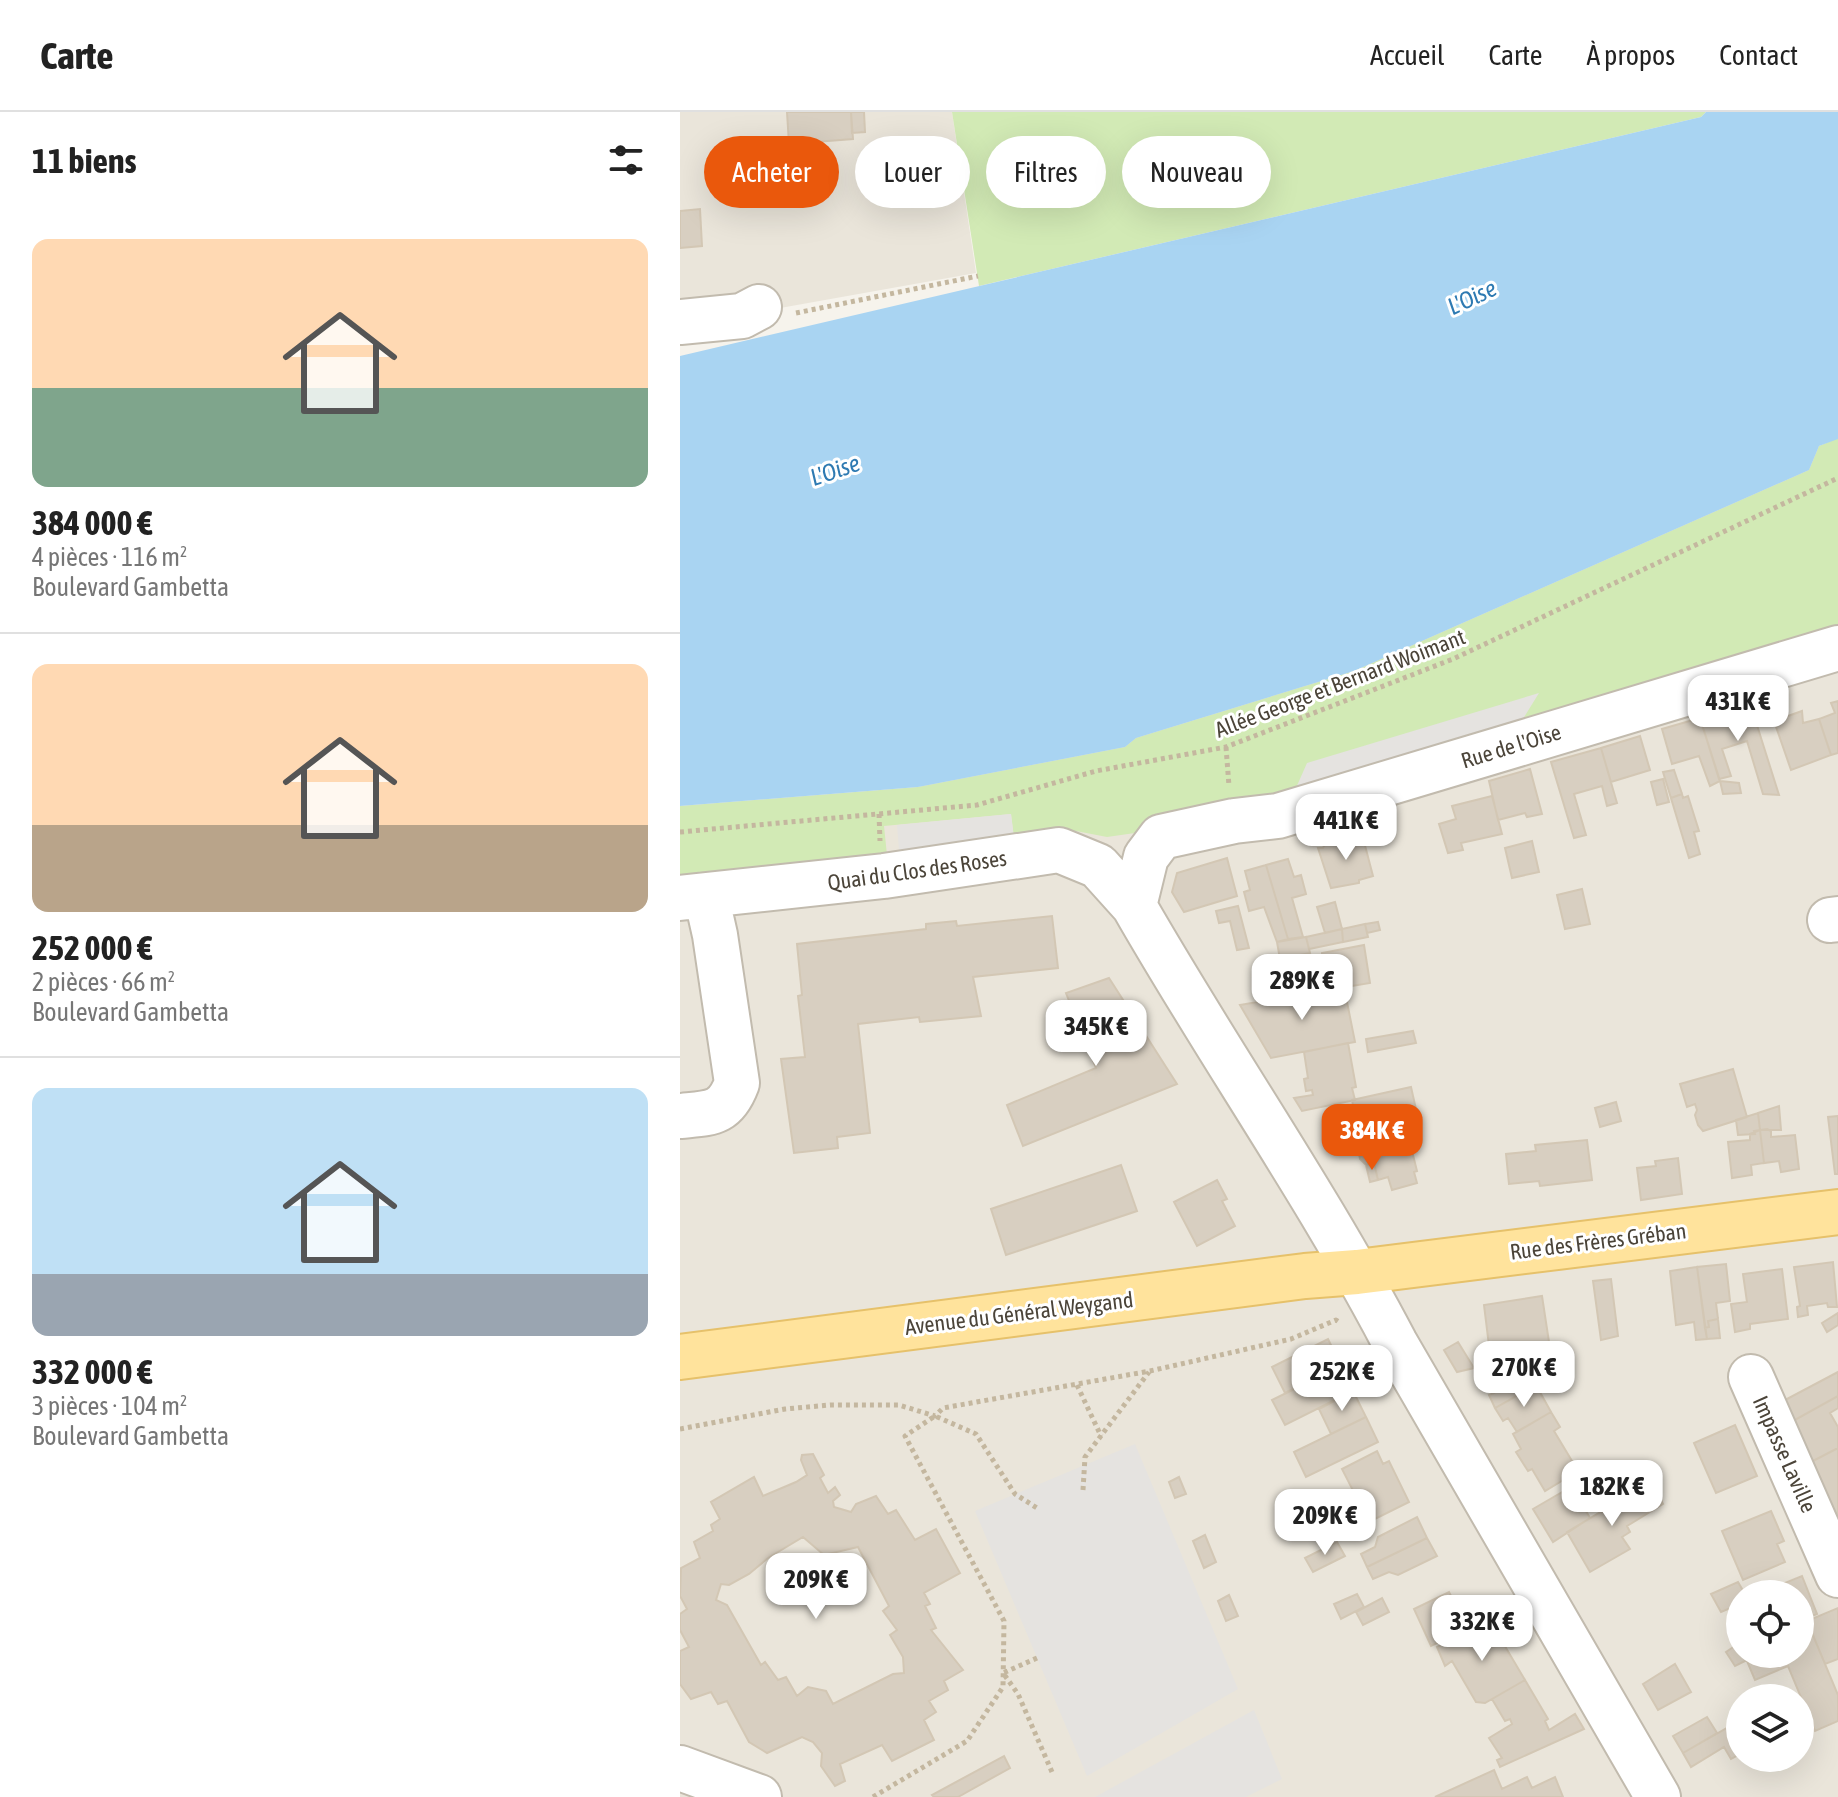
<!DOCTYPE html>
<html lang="fr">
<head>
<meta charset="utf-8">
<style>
  :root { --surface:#fff; --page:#f2f2f2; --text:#222; --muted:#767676; --line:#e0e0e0; --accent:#ea580c }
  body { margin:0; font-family:"Asap Condensed",sans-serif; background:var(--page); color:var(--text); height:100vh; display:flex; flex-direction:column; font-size:30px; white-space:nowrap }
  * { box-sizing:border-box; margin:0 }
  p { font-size:26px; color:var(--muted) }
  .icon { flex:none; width:44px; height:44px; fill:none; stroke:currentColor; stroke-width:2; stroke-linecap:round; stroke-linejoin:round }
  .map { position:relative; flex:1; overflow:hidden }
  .sheet { display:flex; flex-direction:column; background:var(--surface); width:680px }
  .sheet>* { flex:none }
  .hud { position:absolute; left:24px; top:24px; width:760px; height:72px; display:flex; gap:16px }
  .tools { position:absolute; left:1046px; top:1468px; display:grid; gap:16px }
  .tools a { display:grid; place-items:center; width:88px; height:88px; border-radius:50%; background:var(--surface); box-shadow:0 8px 32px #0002; font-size:40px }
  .price { position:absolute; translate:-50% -68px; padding:0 18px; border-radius:16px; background:#fff; color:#222; font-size:26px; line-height:52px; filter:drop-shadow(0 2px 4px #0008) }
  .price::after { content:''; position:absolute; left:50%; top:48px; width:24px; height:18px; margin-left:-12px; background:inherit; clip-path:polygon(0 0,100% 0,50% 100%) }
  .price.on { background:var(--accent); color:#fff }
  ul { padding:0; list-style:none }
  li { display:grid; align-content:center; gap:16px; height:424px; padding:0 32px }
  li+li { border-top:2px solid var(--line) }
  li span { display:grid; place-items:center; height:248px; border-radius:16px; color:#555 }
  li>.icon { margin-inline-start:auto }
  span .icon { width:144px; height:144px; fill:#fffc; stroke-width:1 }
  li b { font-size:34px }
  h2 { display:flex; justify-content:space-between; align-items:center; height:96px; padding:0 32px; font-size:34px }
  .tag { padding:0 28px; border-radius:36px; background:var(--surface); box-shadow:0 8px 32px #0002; font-size:28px; line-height:72px }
  .tag.on { background:var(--accent); color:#fff }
  header { display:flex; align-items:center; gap:48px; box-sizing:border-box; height:112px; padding:0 40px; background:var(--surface); border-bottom:2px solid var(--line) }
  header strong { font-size:38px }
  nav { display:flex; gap:44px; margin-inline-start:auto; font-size:28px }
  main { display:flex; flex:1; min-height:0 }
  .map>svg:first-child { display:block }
  .residential { fill:#eae5da; fill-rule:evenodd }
  .green { fill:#d2eab5 }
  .parking { fill:#e5e3e0 }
  .water { fill:#a9d4f2 }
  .building { fill:#d8cfc1; stroke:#d3c7b4; stroke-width:2; fill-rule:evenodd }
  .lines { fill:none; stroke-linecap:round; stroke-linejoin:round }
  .minor-casing { stroke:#c2bbae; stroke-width:48 }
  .major-casing { stroke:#e6c16a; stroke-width:48 }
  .path { stroke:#c4b79f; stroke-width:5; stroke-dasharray:4 4; stroke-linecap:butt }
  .minor { stroke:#fff; stroke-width:44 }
  .major { stroke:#ffe39c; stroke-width:44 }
  .labels { text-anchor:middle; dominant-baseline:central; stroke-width:6; stroke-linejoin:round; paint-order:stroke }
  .street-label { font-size:22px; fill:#4b4439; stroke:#fff }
  .water-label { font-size:24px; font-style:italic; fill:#2e7ab2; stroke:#fff }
</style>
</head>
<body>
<header>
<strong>Carte</strong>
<nav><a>Accueil</a><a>Carte</a><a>À propos</a><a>Contact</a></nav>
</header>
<main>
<section class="sheet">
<h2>11 biens<svg class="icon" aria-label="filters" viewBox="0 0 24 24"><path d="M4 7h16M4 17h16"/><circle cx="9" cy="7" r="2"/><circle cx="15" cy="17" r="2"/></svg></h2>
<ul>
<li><span style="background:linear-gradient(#ffd9b3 60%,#7fa58c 0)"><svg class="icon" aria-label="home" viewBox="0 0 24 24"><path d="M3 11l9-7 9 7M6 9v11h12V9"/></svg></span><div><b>384 000 €</b><p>4 pièces · 116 m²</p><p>Boulevard Gambetta</p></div></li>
<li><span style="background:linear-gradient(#ffd9b3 65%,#b9a48a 0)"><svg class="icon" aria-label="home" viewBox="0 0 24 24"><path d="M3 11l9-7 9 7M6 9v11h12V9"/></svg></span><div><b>252 000 €</b><p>2 pièces · 66 m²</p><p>Boulevard Gambetta</p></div></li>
<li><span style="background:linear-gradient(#bfe0f5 75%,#9aa5b1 0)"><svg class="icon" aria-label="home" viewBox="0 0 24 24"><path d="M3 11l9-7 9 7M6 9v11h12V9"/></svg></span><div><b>332 000 €</b><p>3 pièces · 104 m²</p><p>Boulevard Gambetta</p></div></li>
</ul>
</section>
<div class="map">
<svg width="1158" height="1685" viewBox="0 0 1158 1685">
  <rect width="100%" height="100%" fill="#f6f3ec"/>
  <!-- residential -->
  <path class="residential" d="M 0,0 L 272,0 L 296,161 L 89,198 L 0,220 Z
    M 1158,327 L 1158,1685 L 0,1685 L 0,694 L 238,675 ZM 1060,1482 L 1120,1482 L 1120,1542 L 1060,1542 ZM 1060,1586 L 1120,1586 L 1120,1646 L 1060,1646 Z"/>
  <!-- green -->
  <path class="green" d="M 272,0 L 1026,0 L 1021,5 L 299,174 Z
    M 1158,326 L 1158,521 L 462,720 L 427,725 L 396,719 L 334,726 L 331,702 L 204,714 L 207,743 L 0,764 L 0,694 L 238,675 L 445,635 L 456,626 L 674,559 L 1129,358 L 1139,334 Z"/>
  <!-- parking -->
  <path class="parking" d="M 859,581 L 836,618 L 612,685 L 627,651 Z
    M 331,702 L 334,726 L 219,738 L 217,713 Z
    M 455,1332 L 558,1577 L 407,1664 L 295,1399 Z
    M 574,1598 L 602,1667 L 566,1685 L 415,1685 Z"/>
  <!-- water -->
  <path class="water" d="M 1026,0 L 1158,0 L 1158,327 L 1139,334 L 1129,358 L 674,559 L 456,626 L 445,635 L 238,675 L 0,694 L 0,244 L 1021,5 Z"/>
  <!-- building -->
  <path class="building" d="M 107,0 L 171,0 L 173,27 L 109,32 Z
    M 171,0 L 184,0 L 185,20 L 172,21 Z
    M 20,97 L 22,134 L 0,136 L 0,99 Z
    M 1158,589 L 1158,641 L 1151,643 L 1139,607 L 1155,601 L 1151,591 Z
    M 1070,591 L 1099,683 L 1083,682 L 1067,629 L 1042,637 L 1051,664 L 1039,667 L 1020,606 Z
    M 1122,599 L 1123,611 L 1139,607 L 1151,643 L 1111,658 L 1094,609 Z
    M 1020,606 L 1040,669 L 1030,674 L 1019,644 L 992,652 L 982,617 Z
    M 960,624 L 970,658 L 931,670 L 921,636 Z
    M 921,636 L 937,691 L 927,694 L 922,674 L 894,682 L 906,723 L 894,726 L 871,650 Z
    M 850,657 L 862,702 L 847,705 L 845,701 L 818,708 L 809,669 Z
    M 994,658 L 1002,682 L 991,686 L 983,660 Z
    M 983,667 L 989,690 L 977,693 L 971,670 Z
    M 1040,669 L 1059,671 L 1061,681 L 1043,682 Z
    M 1002,682 L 1003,686 L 1008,684 L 1019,719 L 1014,720 L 1020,742 L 1009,746 L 991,686 Z
    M 812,684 L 822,722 L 781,731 L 783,738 L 768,741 L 759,712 L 776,707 L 772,694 Z
    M 682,722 L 693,764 L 679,768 L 679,771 L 651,776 L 638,736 L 643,736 L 645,732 L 653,728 L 658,732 L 681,726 Z
    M 852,729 L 859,760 L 832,766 L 825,736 Z
    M 547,746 L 557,784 L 504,800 L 492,780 L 497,761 Z
    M 608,747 L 614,765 L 621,763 L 626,782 L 612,786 L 623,825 L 608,827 L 586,753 Z
    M 586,753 L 608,827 L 597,830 L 584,795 L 569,799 L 564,780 L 570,778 L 565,759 Z
    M 902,777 L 910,812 L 885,817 L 877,783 Z
    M 655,790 L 662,817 L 645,821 L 637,795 Z
    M 558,794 L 569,836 L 557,838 L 550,809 L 539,811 L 536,799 Z
    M 372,804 L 378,856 L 293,865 L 301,904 L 240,910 L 239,905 L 178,912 L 190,1021 L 157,1025 L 158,1036 L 114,1041 L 101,947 L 125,945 L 118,884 L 122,883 L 117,832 L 246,817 L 246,812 L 276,809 L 277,814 Z
    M 698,810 L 700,818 L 687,821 L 685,812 Z
    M 685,812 L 688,825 L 663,830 L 662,817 Z
    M 662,817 L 663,830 L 629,837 L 626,825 Z
    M 626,825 L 630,841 L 600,847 L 597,830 Z
    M 684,833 L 690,871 L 577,890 L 573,866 L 644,856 L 642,841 Z
    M 429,866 L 497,972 L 343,1034 L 327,993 L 416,956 L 386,881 Z
    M 664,875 L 675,930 L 591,946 L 560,893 Z
    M 733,919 L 736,931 L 688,940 L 686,927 Z
    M 668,931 L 676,975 L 672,976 L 675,988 L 622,999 L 614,986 L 633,983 L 632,978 L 626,979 L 624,967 L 628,966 L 624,940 Z
    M 1053,957 L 1067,1005 L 1023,1019 L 1018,1013 L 1015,1003 L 1017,998 L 1015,992 L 1007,995 L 1000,972 Z
    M 731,975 L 740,1015 L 700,1026 L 697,1015 L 678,1018 L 672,988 Z
    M 936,990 L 941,1009 L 920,1015 L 915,996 Z
    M 1099,994 L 1101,1018 L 1080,1018 L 1078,1001 Z
    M 1078,1001 L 1080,1018 L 1074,1019 L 1075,1022 L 1058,1023 L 1056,1008 Z
    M 1158,1004 L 1158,1062 L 1155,1062 L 1148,1005 Z
    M 1087,1017 L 1091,1019 L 1091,1025 L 1115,1023 L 1119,1057 L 1101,1060 L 1099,1049 L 1084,1051 L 1080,1018 Z
    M 1080,1018 L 1084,1051 L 1071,1053 L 1072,1063 L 1052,1066 L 1048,1030 L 1070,1028 L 1070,1022 Z
    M 727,1019 L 737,1059 L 734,1060 L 737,1071 L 712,1078 L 708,1065 L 698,1068 L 694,1051 L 686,1053 L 680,1047 L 678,1036 L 680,1031 Z
    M 907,1028 L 912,1068 L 860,1074 L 859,1069 L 829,1072 L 826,1042 L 856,1039 L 855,1033 Z
    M 998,1046 L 1002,1082 L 961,1088 L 957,1056 L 976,1054 L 975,1049 Z
    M 694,1051 L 698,1068 L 690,1070 L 686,1053 Z
    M 441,1053 L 457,1099 L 326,1143 L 311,1097 Z
    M 537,1068 L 547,1087 L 542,1089 L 555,1114 L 517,1134 L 494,1090 Z
    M 1153,1150 L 1157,1195 L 1148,1195 L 1147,1191 L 1127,1194 L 1128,1203 L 1118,1205 L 1117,1195 L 1120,1194 L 1114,1155 Z
    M 1046,1152 L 1050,1189 L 1036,1191 L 1038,1207 L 1028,1209 L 1029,1215 L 1025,1216 L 1017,1155 Z
    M 1017,1155 L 1027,1227 L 1016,1228 L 1014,1210 L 996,1213 L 990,1159 Z
    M 1102,1157 L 1108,1207 L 1070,1212 L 1070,1217 L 1055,1220 L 1051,1192 L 1067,1190 L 1063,1162 Z
    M 931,1167 L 938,1224 L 921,1228 L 913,1169 Z
    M 862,1184 L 869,1230 L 852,1233 L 853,1237 L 839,1240 L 840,1246 L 807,1253 L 804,1243 L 810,1242 L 804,1193 Z
    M 1158,1201 L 1158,1213 L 1147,1220 L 1142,1211 Z
    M 1038,1207 L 1040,1226 L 1027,1227 L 1025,1216 L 1029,1215 L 1028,1209 Z
    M 648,1227 L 661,1254 L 605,1281 L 592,1255 Z
    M 778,1230 L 794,1256 L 777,1260 L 764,1238 Z
    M 840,1246 L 856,1273 L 815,1296 L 809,1283 L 814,1281 L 799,1255 Z
    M 661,1254 L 673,1279 L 605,1313 L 592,1288 Z
    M 1158,1260 L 1158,1284 L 1113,1309 L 1105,1288 Z
    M 856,1273 L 871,1300 L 837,1320 L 828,1306 L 823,1309 L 815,1296 Z
    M 673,1279 L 686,1305 L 651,1322 L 639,1297 Z
    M 1158,1284 L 1158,1296 L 1150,1301 L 1158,1315 L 1158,1336 L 1131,1350 L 1113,1309 Z
    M 871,1300 L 880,1315 L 874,1319 L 898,1359 L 865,1379 L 852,1357 L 848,1359 L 836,1340 L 841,1337 L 833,1322 Z
    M 686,1305 L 698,1330 L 626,1365 L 614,1340 Z
    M 1055,1313 L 1077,1364 L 1036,1381 L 1014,1331 Z
    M 1158,1336 L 1158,1408 L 1156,1409 L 1131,1350 Z
    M 697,1339 L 703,1352 L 709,1349 L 729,1390 L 689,1410 L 662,1357 Z
    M 133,1342 L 144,1363 L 140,1366 L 148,1381 L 155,1375 L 160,1383 L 153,1389 L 154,1395 L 171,1400 L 176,1392 L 196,1384 L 208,1402 L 216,1398 L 235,1428 L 256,1417 L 280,1461 L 244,1481 L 250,1492 L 245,1494 L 256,1516 L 251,1518 L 283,1558 L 264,1569 L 268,1578 L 249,1589 L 256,1600 L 244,1608 L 254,1628 L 212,1649 L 202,1633 L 160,1652 L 165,1669 L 155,1674 L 141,1654 L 142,1641 L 133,1630 L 122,1625 L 87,1641 L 69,1630 L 47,1589 L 38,1592 L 31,1580 L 11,1587 L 0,1572 L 0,1539 L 9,1535 L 0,1518 L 0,1502 L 7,1497 L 0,1484 L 1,1456 L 20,1446 L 14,1430 L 33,1419 L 31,1413 L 40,1407 L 31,1390 L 74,1365 L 83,1384 L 116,1370 L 127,1363 L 121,1348 L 122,1343 ZM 123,1425 L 144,1443 L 178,1435 L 209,1494 L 203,1499 L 217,1518 L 210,1523 L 223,1545 L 224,1561 L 213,1562 L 153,1592 L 146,1579 L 128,1575 L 117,1584 L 106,1565 L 98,1568 L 85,1550 L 81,1553 L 47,1493 L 36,1488 L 41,1472 L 49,1473 L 69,1462 L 88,1446 Z
    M 499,1365 L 506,1382 L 495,1386 L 489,1370 Z
    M 971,1370 L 983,1392 L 947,1414 L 950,1420 L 942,1425 L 950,1437 L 910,1460 L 887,1420 Z
    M 896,1372 L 901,1379 L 896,1382 L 910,1406 L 873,1430 L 853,1397 Z
    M 946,1373 L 951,1382 L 933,1393 L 928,1385 Z
    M 928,1385 L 933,1393 L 922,1400 L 917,1391 Z
    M 1091,1399 L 1104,1429 L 1097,1432 L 1105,1450 L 1063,1468 L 1042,1419 Z
    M 737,1405 L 747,1426 L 687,1455 L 681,1442 L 695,1435 L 698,1425 Z
    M 525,1423 L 536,1450 L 524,1456 L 513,1429 Z
    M 747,1426 L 757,1444 L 718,1463 L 709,1460 L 693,1467 L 687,1455 Z
    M 657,1430 L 665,1444 L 633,1460 L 625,1446 Z
    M 1122,1464 L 1137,1502 L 1120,1509 L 1120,1482 L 1092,1482 L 1090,1477 Z
    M 1058,1470 L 1065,1482 L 1060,1482 L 1060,1492 L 1041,1500 L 1031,1482 Z
    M 769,1480 L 776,1494 L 780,1492 L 791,1515 L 751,1534 L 734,1497 Z
    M 677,1482 L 684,1495 L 661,1507 L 654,1492 Z
    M 549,1483 L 558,1504 L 546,1509 L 538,1489 Z
    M 702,1486 L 709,1500 L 683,1513 L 676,1500 Z
    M 1158,1496 L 1158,1547 L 1145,1552 L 1127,1509 Z
    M 810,1509 L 845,1568 L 805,1591 L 796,1590 L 772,1549 L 765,1554 L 757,1535 Z
    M 1127,1509 L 1158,1583 L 1158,1609 L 1135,1619 L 1108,1554 L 1075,1568 L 1064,1542 L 1120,1542 L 1120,1512 Z
    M 1058,1532 L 1060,1542 L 1064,1542 L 1067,1548 L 1055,1554 L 1046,1540 Z
    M 995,1552 L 1011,1580 L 978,1598 L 963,1572 Z
    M 845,1568 L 868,1607 L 865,1609 L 869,1618 L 895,1602 L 904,1617 L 820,1655 L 817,1648 L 822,1646 L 809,1626 L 832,1612 L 830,1607 L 825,1609 L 812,1587 Z
    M 1027,1605 L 1037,1621 L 1003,1641 L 993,1624 Z
    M 1047,1616 L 1060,1642 L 1051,1647 L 1044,1635 L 1011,1655 L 1003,1641 Z
    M 324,1644 L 330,1656 L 278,1685 L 254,1685 L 252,1683 Z
    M 814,1658 L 822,1677 L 847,1665 L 852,1676 L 875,1665 L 883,1685 L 755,1685 Z"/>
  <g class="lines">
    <!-- minor casing -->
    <g class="minor-casing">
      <path id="minor" d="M 0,210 L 62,204 L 79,195
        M 0,786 L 204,764 L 379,738 L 418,754 L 454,794 C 538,941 636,1080 715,1231 L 978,1685
        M 454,794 L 466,745 L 481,725 L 554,709 L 598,704 L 1158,536
        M 1150,808 L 1158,807
        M 0,1004 C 31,1001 45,1003 57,971 L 35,823 L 26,783
        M 1071,1265 L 1158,1463
        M 0,1656 L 79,1685"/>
    </g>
    <!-- major casing -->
    <g class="major-casing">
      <path id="major" d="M 0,1245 L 625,1164 L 677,1160 L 1158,1100"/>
    </g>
    <!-- path -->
    <path class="path" d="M 116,201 L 298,164
      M 546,635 L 549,674
      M 199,702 L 200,729
      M 0,720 L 297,693 L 416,659 L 546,635 L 773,547 L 1158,366
      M 397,1273 L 421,1324
      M 0,1317 L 105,1297 L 150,1293 L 219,1293 L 255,1304 L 263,1296 L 470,1259 L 611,1227 L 656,1208 L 659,1210
      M 403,1378 L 405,1345 L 469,1260
      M 357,1546 L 323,1561 L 338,1582 L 372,1660
      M 193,1685 L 287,1629 L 323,1575 L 324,1509 L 225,1324 L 255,1304 L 296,1322 L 335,1382 L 357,1396"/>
    <!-- minor -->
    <use href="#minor" class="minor"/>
    <!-- major -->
    <use href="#major" class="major"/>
  </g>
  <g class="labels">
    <!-- street labels -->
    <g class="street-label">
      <text transform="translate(660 571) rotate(-21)">Allée George et Bernard Woimant</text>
      <text transform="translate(831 634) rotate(-17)">Rue de l'Oise</text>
      <text transform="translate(237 758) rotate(-8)">Quai du Clos des Roses</text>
      <text transform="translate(918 1129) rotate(-7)">Rue des Frères Gréban</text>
      <text transform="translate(339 1201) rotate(-7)">Avenue du Général Weygand</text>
      <text transform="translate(1105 1342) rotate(66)">Impasse Laville</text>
    </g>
    <!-- water labels -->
    <g class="water-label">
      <text transform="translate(792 185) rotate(-25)">L'Oise</text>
      <text transform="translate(155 358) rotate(-19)">L'Oise</text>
    </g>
  </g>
</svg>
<div class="tools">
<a><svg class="icon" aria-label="locate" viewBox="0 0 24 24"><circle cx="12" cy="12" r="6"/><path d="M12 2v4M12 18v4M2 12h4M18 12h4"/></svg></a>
<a><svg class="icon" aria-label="layers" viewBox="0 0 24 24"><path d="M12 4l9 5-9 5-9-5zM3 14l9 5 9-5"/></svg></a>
</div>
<b class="price" style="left:1058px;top:631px">431K €</b>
<b class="price" style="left:666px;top:750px">441K €</b>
<b class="price" style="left:622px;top:910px">289K €</b>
<b class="price" style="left:416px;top:956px">345K €</b>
<b class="price on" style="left:692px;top:1060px">384K €</b>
<b class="price" style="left:844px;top:1297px">270K €</b>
<b class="price" style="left:662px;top:1301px">252K €</b>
<b class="price" style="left:932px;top:1416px">182K €</b>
<b class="price" style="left:645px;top:1445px">209K €</b>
<b class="price" style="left:136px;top:1509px">209K €</b>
<b class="price" style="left:802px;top:1551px">332K €</b>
<div class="hud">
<a class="tag on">Acheter</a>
<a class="tag">Louer</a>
<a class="tag">Filtres</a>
<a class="tag">Nouveau</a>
</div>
</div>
</main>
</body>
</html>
